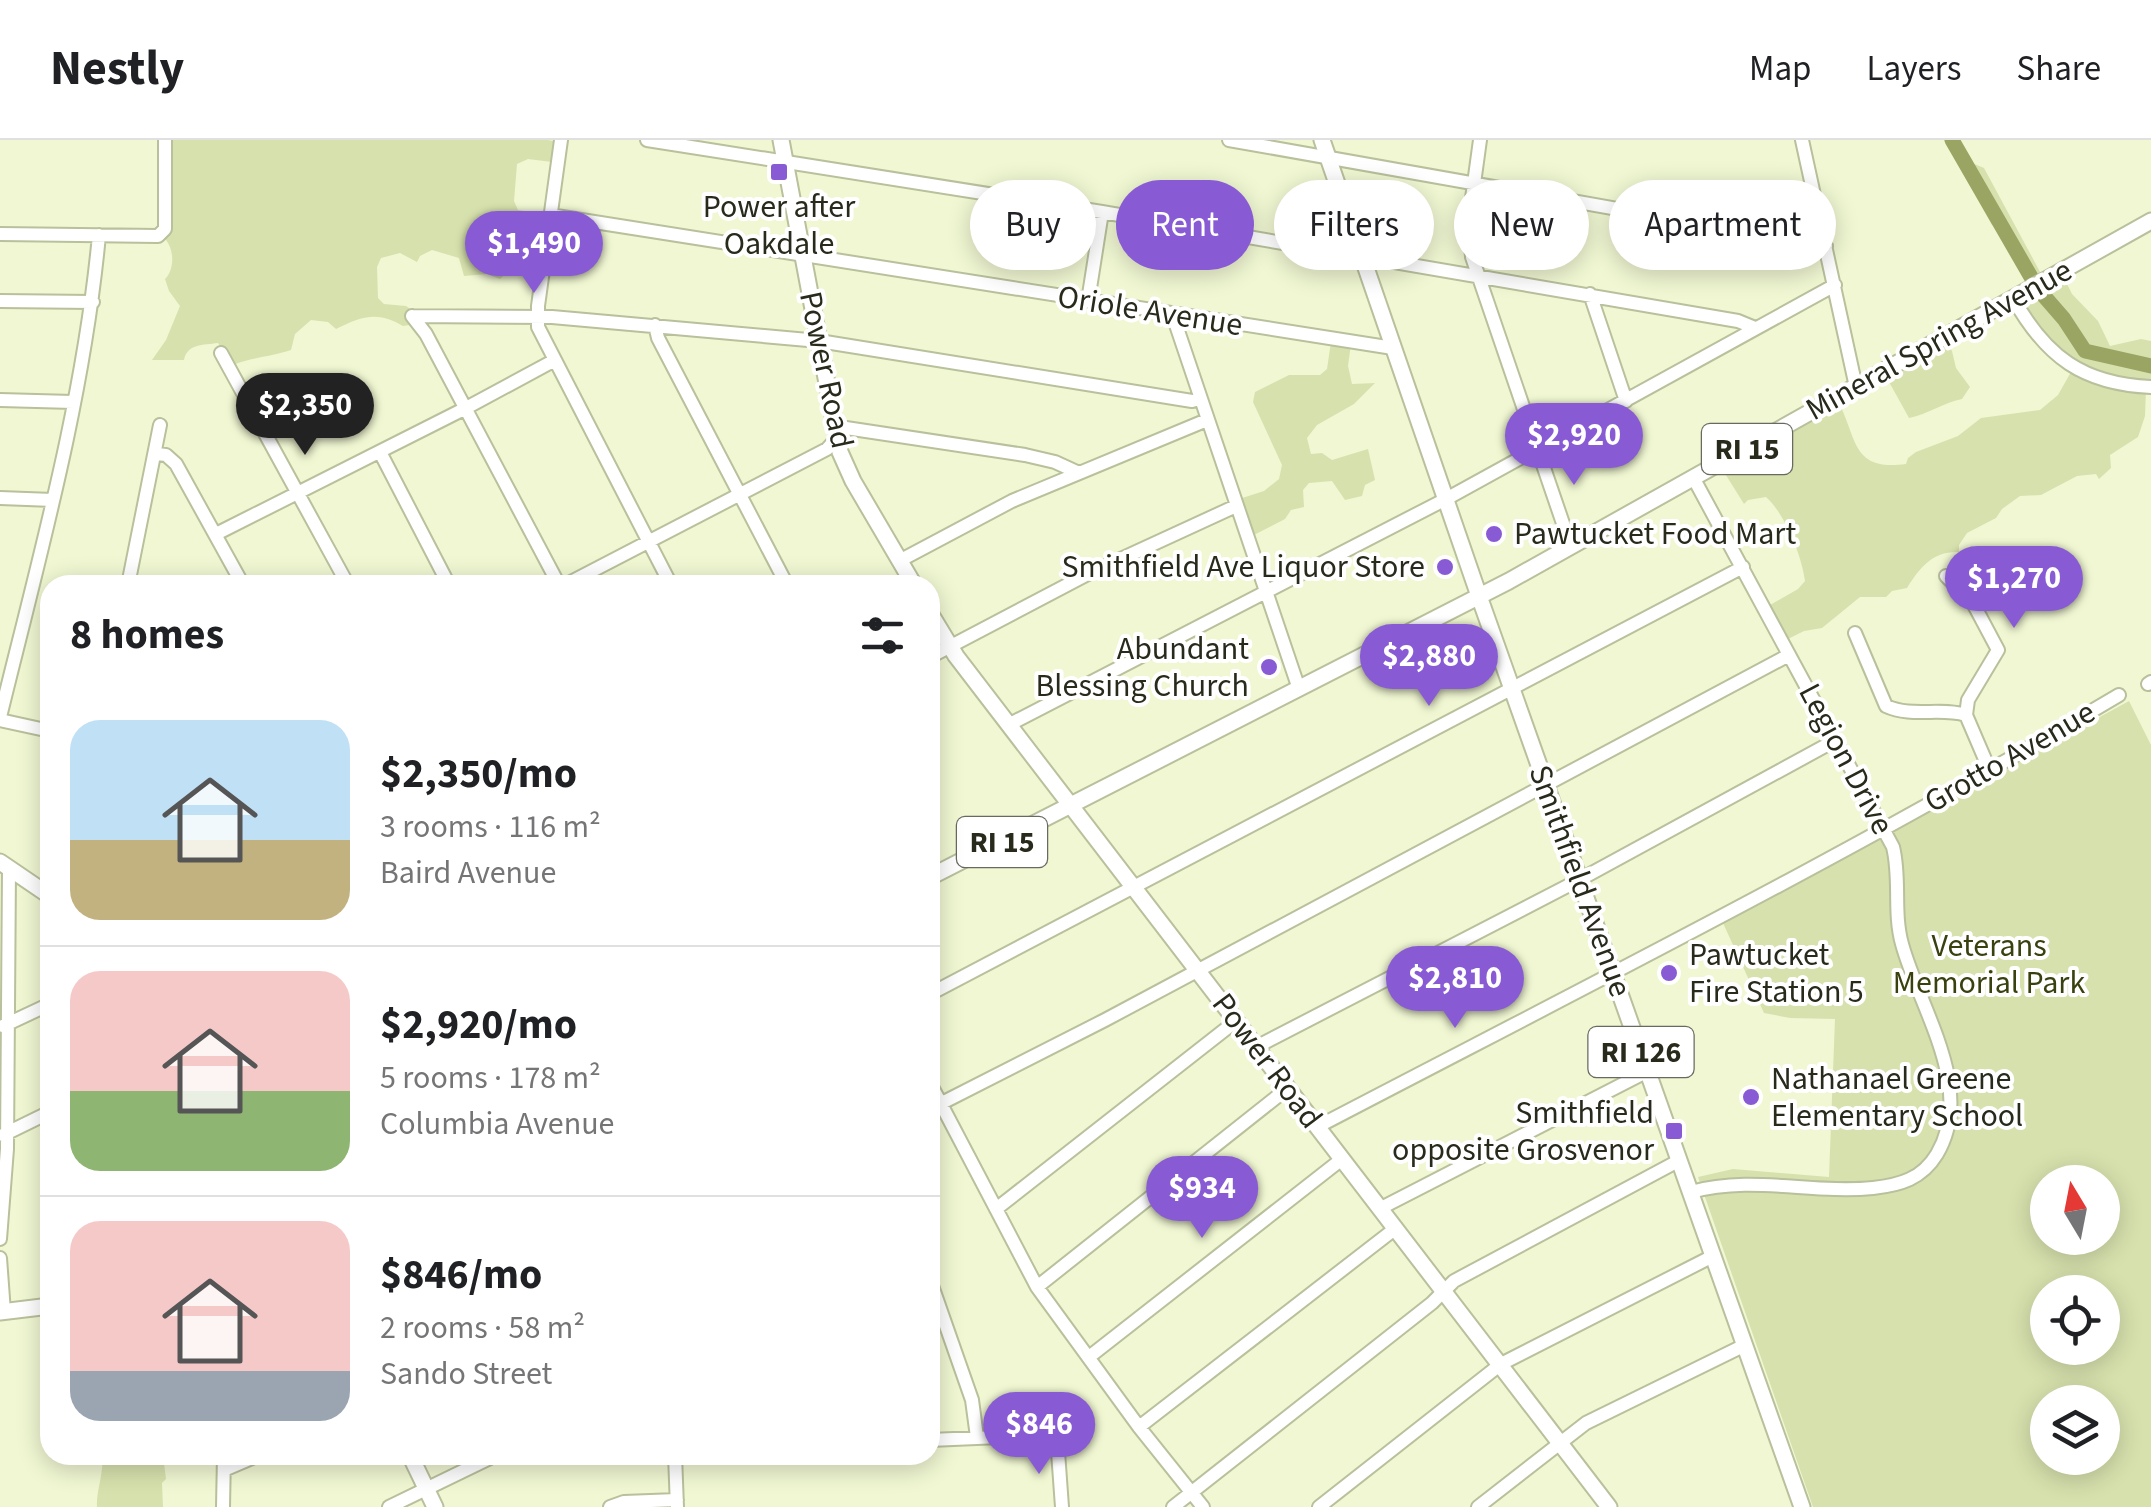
<!DOCTYPE html>
<html lang="en">
<head>
<meta charset="utf-8">
<style>
  :root { --surface:#fff; --page:#f6f6f6; --text:#202124; --muted:#757577; --line:#e0e0e0; --accent:#885bd5 }
  body { margin:0; font-family:"Source Sans 3",sans-serif; background:var(--page); color:var(--text); height:100vh; display:flex; flex-direction:column; font-size:38px; white-space:nowrap }
  * { box-sizing:border-box; margin:0 }
  p { font-size:32px; color:var(--muted) }
  .icon { flex:none; width:55px; height:55px; fill:none; stroke:currentColor; stroke-width:2; stroke-linecap:round; stroke-linejoin:round }
  .map { position:relative; flex:1; overflow:hidden }
  .drawer { position:absolute; left:40px; top:435px; width:900px; height:890px; display:flex; flex-direction:column; background:var(--surface); border-radius:30px; box-shadow:0 5px 25px #0003 }
  .drawer>* { flex:none }
  .top-card { position:absolute; left:970px; top:40px; width:950px; height:90px; display:flex; gap:20px }
  .needle { width:65px; rotate:350deg }
  .tools { position:absolute; left:2030px; top:1025px; display:grid; gap:20px }
  .tools a { display:grid; place-items:center; width:90px; height:90px; border-radius:50%; background:var(--surface); box-shadow:0 5px 25px #0003; font-size:50px }
  .price { position:absolute; translate:-50% -85px; padding:0 22px; border-radius:35px; background:var(--accent); color:#fff; font-size:32px; line-height:65px; filter:drop-shadow(0 2px 5px #0008) }
  .price::after { content:''; position:absolute; left:50%; top:60px; width:30px; height:22px; margin-left:-15px; background:inherit; clip-path:polygon(0 0,100% 0,50% 100%) }
  .price.on { background:#222; color:#fff }
  ul { padding:0; list-style:none }
  li { display:flex; align-items:center; gap:30px; height:250px; padding:0 30px }
  li+li { border-top:2px solid var(--line) }
  li span { display:grid; place-items:center; flex:none; width:280px; height:200px; border-radius:30px; color:#555 }
  li>.icon { margin-inline-start:auto }
  span .icon { width:120px; height:120px; fill:#fffc; stroke-width:1 }
  li b { font-size:42px }
  h2 { display:flex; justify-content:space-between; align-items:center; height:120px; padding:0 30px; font-size:42px }
  .chip { padding:0 35px; border-radius:45px; background:var(--surface); box-shadow:0 5px 25px #0003; font-size:35px; line-height:90px }
  .chip.on { background:var(--accent); color:#fff }
  header { display:flex; align-items:center; gap:60px; box-sizing:border-box; height:140px; padding:0 50px; background:var(--surface); border-bottom:2px solid var(--line) }
  header strong { font-size:48px }
  nav { display:flex; gap:55px; margin-inline-start:auto; font-size:35px }
  .map>svg:first-child { display:block }
  .green { fill:#d7e1ad; fill-rule:evenodd }
  .lines { fill:none; stroke-linecap:round; stroke-linejoin:round }
  .river { stroke:#9aa564; stroke-width:15 }
  .minor-casing { stroke:#b8c09c; stroke-width:16 }
  .major-casing { stroke:#b8c09c; stroke-width:19 }
  .minor { stroke:#fff; stroke-width:12 }
  .major { stroke:#fff; stroke-width:15 }
  .poi-dot { fill:#885bd5; stroke:#fff; stroke-width:4 }
  .labels { text-anchor:middle; dominant-baseline:central; stroke-width:8; stroke-linejoin:round; paint-order:stroke }
  .shield { fill:#fff; stroke:#686a60; stroke-width:2.5 }
  .shield-label { font-size:30px; font-weight:bold; fill:#282a1c }
  .poi-label { font-size:32px; fill:#282a1c; stroke:#fff; text-anchor:start }
  .street-label { font-size:32px; fill:#282a1c; stroke:#fff }
  .park-label { font-size:32px; fill:#3a410f; stroke:#fff }
</style>
</head>
<body>
<header>
<strong>Nestly</strong>
<nav><a>Map</a><a>Layers</a><a>Share</a></nav>
</header>
<div class="map">
<svg width="2151" height="1367" viewBox="0 0 2151 1367">
  <rect width="100%" height="100%" fill="#f0f7d2"/>
  <!-- green -->
  <path class="green" d="M 165,0 L 548,0 L 562,3 L 560,23 L 528,19 L 517,24 L 514,61 L 518,70 L 551,75 L 551,79 L 520,77 L 508,82 L 503,93 L 509,106 L 511,129 L 500,139 L 487,134 L 464,136 L 459,118 L 432,110 L 420,116 L 417,122 L 400,113 L 381,118 L 377,127 L 378,158 L 384,164 L 406,166 L 422,177 L 422,183 L 403,186 C 377,170 360,177 336,189 L 328,182 L 311,180 L 295,194 L 291,210 C 270,217 253,217 233,225 L 218,203 C 203,205 187,204 184,220 L 152,220 L 166,200 L 180,166 L 169,151 L 165,139 C 176,128 174,105 162,96 Z
    M 1944,0 L 1954,0 L 1965,20 L 1984,28 L 2045,141 L 2062,134 L 2072,154 L 2098,181 L 2110,206 L 2141,199 L 2151,201 L 2151,248 L 2146,249 L 2145,276 L 2138,297 L 2110,315 L 2111,328 L 2099,339 L 2096,334 L 2077,336 L 2041,355 L 2020,356 L 2002,369 L 1996,378 L 1967,393 L 1959,405 L 1959,412 C 1933,411 1920,427 1907,448 L 1892,451 L 1886,457 L 1860,457 L 1822,488 L 1804,491 L 1784,501 L 1765,468 L 1798,449 L 1805,441 C 1802,416 1785,374 1766,357 L 1748,360 L 1744,364 L 1719,324 L 1836,258 C 1858,295 1849,332 1906,324 L 1908,318 L 1916,312 L 1958,296 L 1981,278 L 2040,270 L 2058,255 L 2071,232 L 2015,164 L 2039,145 L 2006,90 L 1992,85 Z
    M 1944,197 L 1952,211 L 1956,228 L 1970,247 L 1962,259 C 1943,263 1928,274 1909,278 L 1883,231 Z
    M 1331,202 L 1351,204 L 1348,226 L 1352,244 L 1375,243 L 1354,264 L 1317,285 L 1307,298 L 1311,314 L 1322,313 L 1332,320 L 1368,309 L 1375,340 L 1365,345 L 1362,356 L 1345,360 L 1332,341 L 1309,343 L 1303,350 L 1304,367 L 1291,370 L 1285,379 L 1248,398 L 1236,360 L 1264,351 L 1279,339 L 1282,325 L 1253,262 L 1255,252 L 1289,235 L 1320,235 L 1327,229 Z
    M 2129,561 L 2151,605 L 2151,1367 L 1813,1367 L 1698,1037 L 1733,1029 L 1829,1037 L 1835,879 L 1790,878 L 1764,873 L 1723,783 ZM 2048,1042 L 2102,1042 L 2102,1098 L 2048,1098 ZM 2048,1152 L 2102,1152 L 2102,1208 L 2048,1208 ZM 2048,1262 L 2102,1262 L 2102,1318 L 2048,1318 Z
    M 102,1315 L 163,1315 L 166,1339 L 162,1343 L 163,1367 L 97,1367 C 96,1350 104,1335 102,1315 Z"/>
  <g class="lines">
    <!-- river -->
    <path class="river" d="M 1952,0 L 2031,137
      M 2044,156 L 2064,179 L 2085,211 L 2151,226"/>
    <!-- minor casing -->
    <g class="minor-casing">
      <path id="minor" d="M 561,0 L 538,166 L 538,187 L 671,445
        M 647,0 L 1102,72 L 1738,181 L 1755,188
        M 1229,0 L 1826,106
        M 1480,0 L 1469,80 L 1472,117 L 1570,404
        M 1802,0 L 1856,247
        M 550,75 L 1393,208
        M 0,94 L 158,96 L 165,89 L 165,0
        M 1590,154 L 1626,261
        M 2013,158 C 2046,217 2083,244 2151,247
        M 0,161 L 93,162
        M 1088,161 L 1102,72
        M 1172,173 L 1298,546
        M 412,176 L 552,177 L 819,201 L 1192,261 L 1199,259
        M 412,176 L 426,194 L 559,445
        M 655,185 L 658,198 L 787,445
        M 221,213 L 348,445
        M 0,260 L 73,262
        M 380,312 L 449,445
        M 157,314 L 166,315 L 176,324 L 243,445
        M 0,358 L 53,360
        M 216,394 L 466,268 L 555,220
        M 899,421 L 1012,361 L 1207,280
        M 1946,436 L 1973,463 L 1998,510 L 1968,560 L 1966,575
        M 128,445 L 160,285
        M 565,445 L 827,309 L 846,288 L 1025,315 L 1055,322 L 1079,333
        M 1855,493 L 1886,566 C 1912,578 1940,567 1966,575 L 1990,631
        M 930,517 L 1086,435 L 1236,366
        M 2148,544 L 2151,542
        M 0,577 C 39,418 84,258 99,95
        M 0,580 L 50,591
        M 1010,584 L 1446,359 L 1835,145
        M 930,854 L 1743,427
        M 3,886 L 50,864
        M 1256,907 L 1579,740 L 1836,600
        M 930,943 L 1037,1147 L 1139,1287 L 1203,1367
        M 930,969 L 1105,880 L 1789,515
        M 1317,987 C 1587,846 1858,710 2119,555
        M 3,995 L 50,972
        M 1691,1052 C 1752,1035 1811,1054 1873,1048 C 1900,1045 1922,1039 1937,1014 C 1976,948 1920,870 1902,804 C 1893,772 1901,739 1893,707 L 1694,339
        M 1381,1068 L 1648,931
        M 996,1069 L 1236,881
        M 0,1099 L 7,1009 L 9,728
        M 0,1118 L 4,1172
        M 930,1140 L 972,1260 L 977,1297
        M 1037,1147 L 1288,948
        M 1089,1217 L 1342,1019
        M 1139,1287 L 1396,1088
        M 930,1300 L 1051,1295 L 1057,1298 L 1062,1367
        M 675,1315 L 677,1367
        M 224,1330 L 259,1315
        M 223,1367 L 224,1315
        M 389,1367 L 496,1315
        M 610,1367 L 624,1362 L 677,1360
        M 1173,1367 L 1432,1163 L 1454,1141 L 1680,1020
        M 1319,1367 L 1501,1224 L 1713,1116
        M 1478,1367 L 1586,1283 L 1745,1205"/>
    </g>
    <!-- major casing -->
    <g class="major-casing">
      <path id="major" d="M 781,0 L 840,312 L 853,341 L 914,445
        M 1322,0 L 1479,456 L 1802,1367
        M 930,473 L 956,516 L 1609,1367
        M 0,722 L 50,756
        M 930,737 L 1509,441 L 2151,81
        M 0,1172 L 50,1166
        M 410,1315 L 435,1367"/>
    </g>
    <!-- minor -->
    <use href="#minor" class="minor"/>
    <!-- major -->
    <use href="#major" class="major"/>
  </g>
  <!-- markers -->
  <g class="poi-dot">
    <rect x="769" y="22" width="20" height="20" rx="5"/>
    <circle cx="1494" cy="394" r="10"/>
    <circle cx="1445" cy="427" r="10"/>
    <circle cx="1269" cy="527" r="10"/>
    <circle cx="1669" cy="833" r="10"/>
    <circle cx="1751" cy="957" r="10"/>
    <rect x="1664" y="981" width="20" height="20" rx="5"/>
  </g>
  <g class="labels">
    <!-- shield labels -->
    <g class="shield">
      <rect x="1702" y="284" width="90" height="50" rx="8"/>
      <rect x="957" y="677" width="90" height="50" rx="8"/>
      <rect x="1588.5" y="887" width="105" height="50" rx="8"/>
    </g>
    <g class="shield-label">
      <text x="1747" y="309">RI 15</text>
      <text x="1002" y="702">RI 15</text>
      <text x="1641" y="912">RI 126</text>
    </g>
    <!-- poi labels -->
    <g class="poi-label">
      <text x="779" y="67" text-anchor="middle">Power after<tspan x="779" dy="37">Oakdale</tspan></text>
      <text x="1514" y="394">Pawtucket Food Mart</text>
      <text x="1425" y="427" text-anchor="end">Smithfield Ave Liquor Store</text>
      <text x="1249" y="509" text-anchor="end">Abundant<tspan x="1249" dy="37">Blessing Church</tspan></text>
      <text x="1689" y="815">Pawtucket<tspan x="1689" dy="37">Fire Station 5</tspan></text>
      <text x="1771" y="939">Nathanael Greene<tspan x="1771" dy="37">Elementary School</tspan></text>
      <text x="1654" y="973" text-anchor="end">Smithfield<tspan x="1654" dy="37">opposite Grosvenor</tspan></text>
    </g>
    <!-- street labels -->
    <g class="street-label">
      <text transform="translate(1150 171) rotate(9)">Oriole Avenue</text>
      <text transform="translate(1939 200) rotate(-29)">Mineral Spring Avenue</text>
      <text transform="translate(826 230) rotate(78)">Power Road</text>
      <text transform="translate(2010 617) rotate(-30)">Grotto Avenue</text>
      <text transform="translate(1846 619) rotate(62)">Legion Drive</text>
      <text transform="translate(1580 741) rotate(70)">Smithfield Avenue</text>
      <text transform="translate(1267 921) rotate(53)">Power Road</text>
    </g>
    <!-- park labels -->
    <g class="park-label">
      <text x="1989" y="806">Veterans<tspan x="1989" dy="37">Memorial Park</tspan></text>
    </g>
  </g>
</svg>
<div class="tools">
<a><svg class="needle" viewBox="-14 -14 28 28"><path d="M0-13l5 13h-10z" fill="#e53935"/><path d="M0 13l5-13h-10z" fill="#757577"/></svg></a>
<a><svg class="icon" aria-label="locate" viewBox="0 0 24 24"><circle cx="12" cy="12" r="6"/><path d="M12 2v4M12 18v4M2 12h4M18 12h4"/></svg></a>
<a><svg class="icon" aria-label="layers" viewBox="0 0 24 24"><path d="M12 4l9 5-9 5-9-5zM3 14l9 5 9-5"/></svg></a>
</div>
<b class="price" style="left:534px;top:156px">$1,490</b>
<b class="price on" style="left:305px;top:318px">$2,350</b>
<b class="price" style="left:1574px;top:348px">$2,920</b>
<b class="price" style="left:2014px;top:491px">$1,270</b>
<b class="price" style="left:1429px;top:569px">$2,880</b>
<b class="price" style="left:1455px;top:891px">$2,810</b>
<b class="price" style="left:1202px;top:1101px">$934</b>
<b class="price" style="left:1039px;top:1337px">$846</b>
<div class="top-card">
<a class="chip">Buy</a>
<a class="chip on">Rent</a>
<a class="chip">Filters</a>
<a class="chip">New</a>
<a class="chip">Apartment</a>
</div>
<section class="drawer">
<h2>8 homes<svg class="icon" aria-label="filters" viewBox="0 0 24 24"><path d="M4 7h16M4 17h16"/><circle cx="9" cy="7" r="2"/><circle cx="15" cy="17" r="2"/></svg></h2>
<ul>
<li><span style="background:linear-gradient(#bfe0f5 60%,#c2b280 0)"><svg class="icon" aria-label="home" viewBox="0 0 24 24"><path d="M3 11l9-7 9 7M6 9v11h12V9"/></svg></span><div><b>$2,350/mo</b><p>3 rooms · 116 m²</p><p>Baird Avenue</p></div></li>
<li><span style="background:linear-gradient(#f6c9c9 60%,#8fb573 0)"><svg class="icon" aria-label="home" viewBox="0 0 24 24"><path d="M3 11l9-7 9 7M6 9v11h12V9"/></svg></span><div><b>$2,920/mo</b><p>5 rooms · 178 m²</p><p>Columbia Avenue</p></div></li>
<li><span style="background:linear-gradient(#f6c9c9 75%,#9aa5b1 0)"><svg class="icon" aria-label="home" viewBox="0 0 24 24"><path d="M3 11l9-7 9 7M6 9v11h12V9"/></svg></span><div><b>$846/mo</b><p>2 rooms · 58 m²</p><p>Sando Street</p></div></li>
</ul>
</section>
</div>
</body>
</html>
